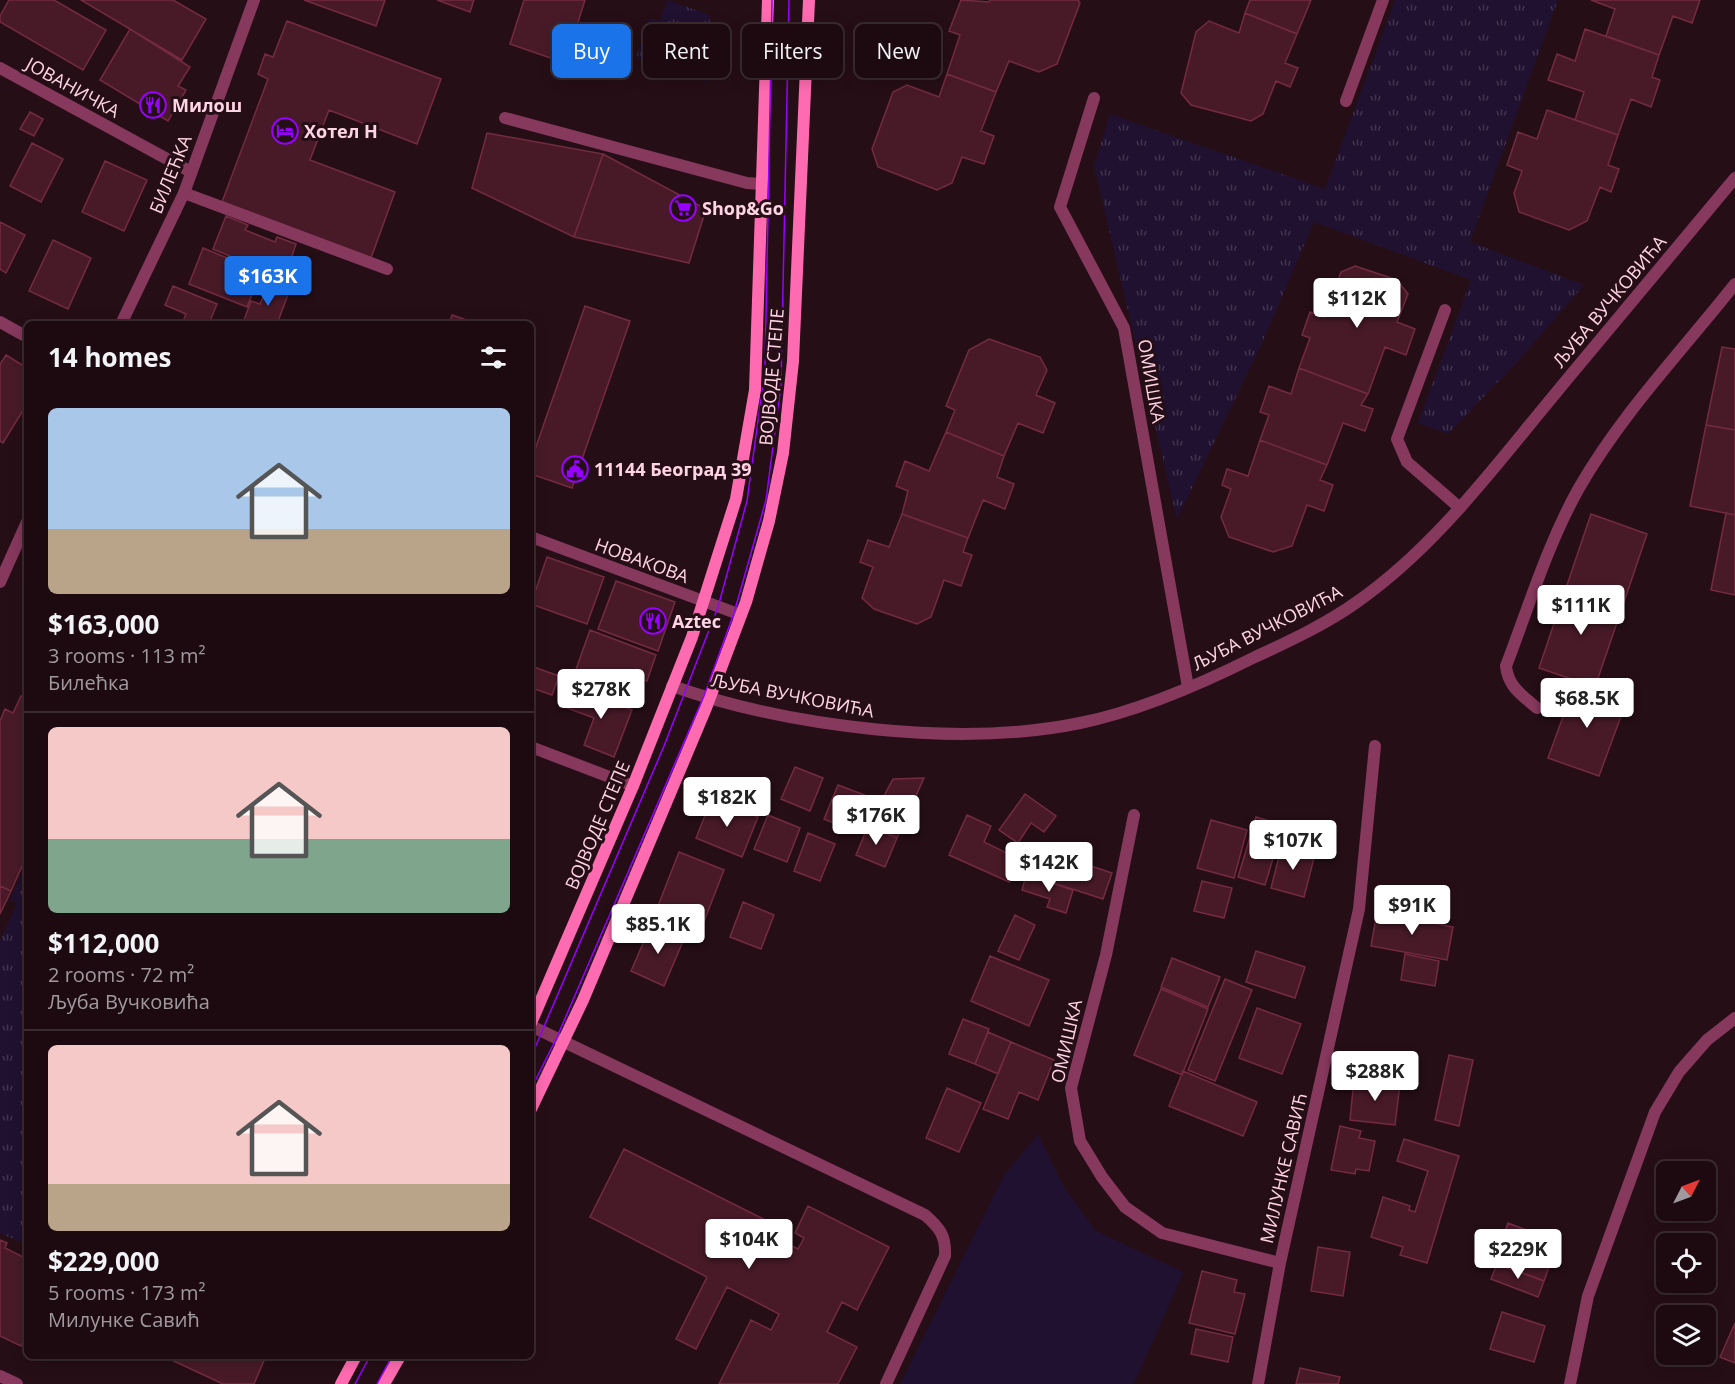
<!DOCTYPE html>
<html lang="en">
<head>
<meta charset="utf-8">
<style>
  :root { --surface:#1c0a10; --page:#29181e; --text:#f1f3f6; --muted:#a09a9f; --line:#3a2b30; --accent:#1a73e8 }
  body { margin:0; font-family:"Open Sans",sans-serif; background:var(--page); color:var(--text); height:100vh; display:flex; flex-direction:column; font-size:22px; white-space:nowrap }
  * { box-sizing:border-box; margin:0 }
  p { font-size:20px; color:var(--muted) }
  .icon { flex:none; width:33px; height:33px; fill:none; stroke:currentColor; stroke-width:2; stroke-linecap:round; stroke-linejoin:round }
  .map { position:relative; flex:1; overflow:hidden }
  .panel { position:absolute; left:24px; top:321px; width:510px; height:1038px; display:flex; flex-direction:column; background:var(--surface); border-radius:9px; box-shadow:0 3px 15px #0003,0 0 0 2px var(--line) }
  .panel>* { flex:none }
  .banner { position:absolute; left:552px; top:24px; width:570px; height:54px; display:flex; gap:12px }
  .needle { width:39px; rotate:48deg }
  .controls { position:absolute; left:1656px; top:1161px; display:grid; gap:12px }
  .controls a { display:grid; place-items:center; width:60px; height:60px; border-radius:9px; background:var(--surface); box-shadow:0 3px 15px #0003,0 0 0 2px var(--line); font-size:30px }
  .price { position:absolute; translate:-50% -51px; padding:0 14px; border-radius:6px; background:#fff; color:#222; font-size:20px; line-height:39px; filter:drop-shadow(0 2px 3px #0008) }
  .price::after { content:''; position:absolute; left:50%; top:36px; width:18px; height:14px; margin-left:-9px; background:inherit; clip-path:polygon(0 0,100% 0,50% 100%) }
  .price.on { background:var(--accent); color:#fff }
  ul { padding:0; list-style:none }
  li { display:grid; align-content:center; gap:12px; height:318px; padding:0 24px }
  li+li { border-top:2px solid var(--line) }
  li span { display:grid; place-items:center; height:186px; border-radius:9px; color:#555 }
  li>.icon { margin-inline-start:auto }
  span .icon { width:108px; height:108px; fill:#fffc; stroke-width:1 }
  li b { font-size:26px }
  h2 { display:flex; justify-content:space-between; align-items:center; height:72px; padding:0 24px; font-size:26px }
  .chip { padding:0 21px; border-radius:9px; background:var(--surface); box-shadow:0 3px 15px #0003,0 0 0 2px var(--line); font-size:21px; line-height:54px }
  .chip.on { background:var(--accent); color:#fff }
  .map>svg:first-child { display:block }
  .grass { fill:#201130 }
  .park { fill:url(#park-tufts) }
  .building { fill:#481a28; stroke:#742b41; stroke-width:1.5 }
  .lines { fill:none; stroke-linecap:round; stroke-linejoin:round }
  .lane { stroke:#86385d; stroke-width:12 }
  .street { stroke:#86385d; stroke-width:12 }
  .secondary { stroke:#ff6bb1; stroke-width:12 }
  .tram { stroke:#9800ff; stroke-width:1.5 }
  .labels { text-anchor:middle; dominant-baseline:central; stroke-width:6; stroke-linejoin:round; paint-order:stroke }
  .street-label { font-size:18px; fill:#ffd4e4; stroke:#260e16 }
  .poi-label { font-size:18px; font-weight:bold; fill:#ffd4e4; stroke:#260e16; text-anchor:start }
</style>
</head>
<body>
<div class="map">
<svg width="1735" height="1384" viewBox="0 0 1735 1384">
  <defs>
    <pattern id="park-tufts" width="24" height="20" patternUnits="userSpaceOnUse" patternTransform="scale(1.5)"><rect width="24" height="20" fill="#201130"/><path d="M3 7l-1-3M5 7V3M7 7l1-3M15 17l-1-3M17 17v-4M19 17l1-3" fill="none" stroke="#41334e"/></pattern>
  </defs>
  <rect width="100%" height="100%" fill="#260e16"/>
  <!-- grass -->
  <path class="grass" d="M 1038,1134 L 1064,1187 L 1096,1231 L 1184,1272 L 1134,1384 L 900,1384 L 1004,1175 Z"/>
  <!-- park -->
  <path class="park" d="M 667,0 L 710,15 L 707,81 L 636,58 L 649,18 L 660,21 Z
    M 1395,0 L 1558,0 L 1470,242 L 1584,285 L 1520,359 L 1448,434 L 1418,423 L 1471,280 L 1314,222 L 1262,343 L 1177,519 L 1094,166 L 1110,114 L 1325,189 Z
    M 27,862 L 27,1245 L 0,1233 L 0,941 L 17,903 L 10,899 Z"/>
  <!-- building -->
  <path class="building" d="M 9,0 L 54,0 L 106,30 L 83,70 L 0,22 L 0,16 Z
    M 81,0 L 173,0 L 206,19 L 182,60 Z
    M 304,0 L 385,0 L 376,26 Z
    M 437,0 L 474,0 L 470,12 Z
    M 524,0 L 585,0 L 565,63 L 510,44 Z
    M 961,0 L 989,2 L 990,0 L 1078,0 L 1080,3 L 1057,64 L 1039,72 L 1009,61 L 996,92 L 947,74 L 960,35 L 949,31 Z
    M 1250,0 L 1311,0 L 1297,34 L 1245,13 Z
    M 1591,0 L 1700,0 L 1692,23 L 1673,16 L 1659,55 L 1606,36 L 1615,9 Z
    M 1245,13 L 1297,34 L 1285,63 L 1298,68 L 1290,87 L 1276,81 L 1263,114 L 1251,121 L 1191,105 L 1181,93 L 1196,32 L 1209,21 L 1239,33 Z
    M 287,21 L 441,79 L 417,144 L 329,110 L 310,160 L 395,192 L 371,258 L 222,202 L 268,79 L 258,74 L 265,54 L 273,57 Z
    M 130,29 L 190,67 L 178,86 L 186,90 L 168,121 L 100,80 Z
    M 1585,29 L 1659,55 L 1652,77 L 1660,80 L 1651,107 L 1631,99 L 1618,135 L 1575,120 L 1584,92 L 1548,80 L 1557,54 L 1575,61 Z
    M 947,74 L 996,92 L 981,131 L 994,136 L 984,164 L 962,157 L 952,183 L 937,190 L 878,167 L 872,149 L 893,92 L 907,85 L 939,97 Z
    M 1547,110 L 1618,135 L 1608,165 L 1619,169 L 1611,192 L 1600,187 L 1587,221 L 1569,230 L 1519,212 L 1514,193 L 1522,171 L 1507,165 L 1518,132 L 1537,139 Z
    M 30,112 L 43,119 L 34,136 L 20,129 Z
    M 487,133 L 603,154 L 574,237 L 472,188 Z
    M 32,143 L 63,159 L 41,202 L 10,186 Z
    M 603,154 L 706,209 L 689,263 L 574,237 Z
    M 105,161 L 147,180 L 124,231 L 82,212 Z
    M 226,216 L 248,225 L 245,230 L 275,242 L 277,237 L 296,244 L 292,256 L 301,260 L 292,281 L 269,272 L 271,268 L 248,259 L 246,263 L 213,249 Z
    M 0,222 L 25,235 L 6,273 L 0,269 Z
    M 53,240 L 91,258 L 68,309 L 29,291 Z
    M 203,248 L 261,272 L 247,307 L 189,284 Z
    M 1355,266 L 1397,280 L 1408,294 L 1397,322 L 1415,329 L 1406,355 L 1385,347 L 1368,394 L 1299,368 L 1310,338 L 1302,335 L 1310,312 L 1324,317 L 1341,272 Z
    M 268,284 L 289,292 L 277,324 L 255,324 L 244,320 L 251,301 L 260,304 Z
    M 173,286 L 217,304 L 209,324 L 182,324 L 186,314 L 165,305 Z
    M 585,306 L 630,321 L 572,488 L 531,474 L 531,461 Z
    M 452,315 L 478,324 L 449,324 Z
    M 989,339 L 1040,357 L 1047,370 L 1036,395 L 1055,403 L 1043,433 L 1018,423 L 1004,456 L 946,432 L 955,410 L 946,406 L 969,350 Z
    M 1722,347 L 1735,349 L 1735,430 L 1706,425 Z
    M 6,355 L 27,368 L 27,404 L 3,443 L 0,441 L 0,364 Z
    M 1299,368 L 1368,394 L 1361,405 L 1373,409 L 1365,431 L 1343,423 L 1327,465 L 1260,440 L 1269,415 L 1260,412 L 1269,386 L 1291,394 Z
    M 1706,425 L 1735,430 L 1735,515 L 1690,506 Z
    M 946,432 L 1004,456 L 997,477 L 1014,484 L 1005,509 L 983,500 L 968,538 L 902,514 L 908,491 L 896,486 L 905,461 L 929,471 Z
    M 1260,440 L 1327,465 L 1320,480 L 1333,485 L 1324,511 L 1307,505 L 1292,546 L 1273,552 L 1229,537 L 1221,517 L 1231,489 L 1222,485 L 1227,469 L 1248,476 Z
    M 1726,513 L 1735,515 L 1735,595 L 1711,590 Z
    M 902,514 L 968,538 L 963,552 L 972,555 L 961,586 L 944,580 L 931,617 L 917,624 L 874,609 L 862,598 L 873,567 L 860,562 L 868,540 L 889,547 Z
    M 1591,514 L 1647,534 L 1623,605 L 1567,585 Z
    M 547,557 L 604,577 L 587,624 L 531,604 Z
    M 616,581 L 675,602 L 658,651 L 598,629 Z
    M 1567,585 L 1623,605 L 1595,687 L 1539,668 Z
    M 590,630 L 656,655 L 647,681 L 622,672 L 616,690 L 574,675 Z
    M 531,666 L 559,676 L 552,695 L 535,689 L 531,700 Z
    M 1576,681 L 1627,700 L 1599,776 L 1548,758 Z
    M 575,687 L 632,710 L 614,757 L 584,745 L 594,718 L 567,708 Z
    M 21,696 L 27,698 L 27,855 L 11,891 L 0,886 L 0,721 L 5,709 L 13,713 Z
    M 795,767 L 823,778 L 810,811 L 781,799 Z
    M 924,778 L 897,838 L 868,826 L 893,779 Z
    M 838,785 L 867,796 L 853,831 L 824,819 Z
    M 1025,794 L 1056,816 L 1044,832 L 1031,823 L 1018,843 L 999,830 Z
    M 712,798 L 758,817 L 742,857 L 696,838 Z
    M 768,815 L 800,828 L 787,862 L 754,849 Z
    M 967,815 L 991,826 L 984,842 L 1019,859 L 1009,882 L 949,855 Z
    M 1256,817 L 1283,825 L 1265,885 L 1238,877 Z
    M 1211,820 L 1247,830 L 1234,878 L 1197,868 Z
    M 868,826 L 897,838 L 885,867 L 856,855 Z
    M 808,833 L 835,844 L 820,881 L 794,871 Z
    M 1282,845 L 1315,854 L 1304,897 L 1271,888 Z
    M 1044,850 L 1112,873 L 1103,899 L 1035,877 Z
    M 679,852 L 724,870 L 701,929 L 656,911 Z
    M 1026,875 L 1073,890 L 1066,913 L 1047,907 L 1050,899 L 1022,890 Z
    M 1202,881 L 1232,888 L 1224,918 L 1194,911 Z
    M 0,886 L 11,891 L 0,914 Z
    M 1393,888 L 1428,895 L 1423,920 L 1389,913 Z
    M 743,902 L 774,915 L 761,949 L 730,937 Z
    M 1377,912 L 1453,927 L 1447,960 L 1371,946 Z
    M 1015,915 L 1035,925 L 1019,960 L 998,951 Z
    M 651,925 L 684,939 L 664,986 L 631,971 Z
    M 1256,951 L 1305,967 L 1295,998 L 1246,982 Z
    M 1405,954 L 1439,961 L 1435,986 L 1401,980 Z
    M 990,956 L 1049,980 L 1029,1026 L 971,1001 Z
    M 1172,958 L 1220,977 L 1208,1007 L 1161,987 Z
    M 1225,979 L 1252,990 L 1215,1081 L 1188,1070 Z
    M 1161,989 L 1208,1009 L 1182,1075 L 1134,1055 Z
    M 1257,1008 L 1301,1024 L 1282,1074 L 1239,1058 Z
    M 963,1019 L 989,1029 L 975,1064 L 949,1054 Z
    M 988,1032 L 1011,1042 L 998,1074 L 975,1064 Z
    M 1011,1042 L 1054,1060 L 1038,1100 L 1019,1092 L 1008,1119 L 983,1109 Z
    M 1449,1055 L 1473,1060 L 1459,1126 L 1435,1120 Z
    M 1183,1071 L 1257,1102 L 1243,1136 L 1169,1106 Z
    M 1354,1079 L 1400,1084 L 1395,1125 L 1350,1120 Z
    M 947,1088 L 981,1103 L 959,1152 L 926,1138 Z
    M 1340,1126 L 1361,1131 L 1359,1138 L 1375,1141 L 1369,1171 L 1356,1169 L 1355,1174 L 1331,1170 Z
    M 1404,1139 L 1459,1156 L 1427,1263 L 1400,1255 L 1403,1247 L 1371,1237 L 1383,1197 L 1410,1206 L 1409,1210 L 1415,1212 L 1428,1171 L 1397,1161 Z
    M 624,1149 L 777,1226 L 772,1236 L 798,1249 L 804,1238 L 795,1233 L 808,1206 L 889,1247 L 857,1310 L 842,1302 L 827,1332 L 857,1347 L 838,1384 L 719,1384 L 751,1320 L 771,1330 L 779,1314 L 727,1287 L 696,1349 L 676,1339 L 707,1277 L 590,1217 Z
    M 1508,1223 L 1558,1242 L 1544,1281 L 1494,1262 Z
    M 0,1240 L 7,1243 L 5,1248 L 27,1259 L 27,1339 L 25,1338 L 21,1346 L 0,1336 Z
    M 1318,1247 L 1350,1252 L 1343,1296 L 1311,1291 Z
    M 1497,1264 L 1544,1281 L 1538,1297 L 1491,1279 Z
    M 1202,1271 L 1237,1280 L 1234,1292 L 1245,1294 L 1235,1334 L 1189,1323 Z
    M 1502,1312 L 1545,1326 L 1534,1362 L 1490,1349 Z
    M 1735,1323 L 1735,1363 L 1720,1357 Z
    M 1196,1329 L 1233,1337 L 1228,1362 L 1191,1354 Z
    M 163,1356 L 266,1356 L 254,1384 L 223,1384 Z
    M 1300,1368 L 1340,1377 L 1338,1384 L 1296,1384 Z"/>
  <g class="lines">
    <!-- lane -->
    <path class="lane" d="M 505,118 L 747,183 L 761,184
      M 184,193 L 387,269
      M 0,322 L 27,337
      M 1537,708 C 1522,695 1508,687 1506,666 C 1529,606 1548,543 1579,488 C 1622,413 1682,351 1735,284
      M 531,1026 L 925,1215 C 940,1228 946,1236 945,1256 L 886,1384
      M 0,1376 L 17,1384
      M 1570,1384 L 1588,1296 L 1655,1112 L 1679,1072 L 1707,1040 L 1735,1018"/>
    <!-- street -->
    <path class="street" d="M 0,68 L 191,172
      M 1094,98 L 1060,207 L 1124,328 L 1188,687
      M 1346,101 L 1383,0
      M 1445,310 L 1397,439 L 1407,462 L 1460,508
      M 121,324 L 184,193 L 254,0
      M 531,537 L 741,615
      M 0,582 L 27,522
      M 672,686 C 789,727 959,748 1080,723 C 1140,711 1201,684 1255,657 C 1290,641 1326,624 1357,602 C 1430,551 1485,479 1541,411 C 1605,333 1670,256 1735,178
      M 531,747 L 633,786
      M 1134,815 L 1106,955 L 1071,1088 L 1080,1141 L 1102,1177 L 1125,1207 L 1162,1233 L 1280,1263
      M 1258,1384 L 1280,1263 L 1359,909 L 1375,746"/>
    <!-- secondary -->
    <path class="secondary" d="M 531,1023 L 633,786 L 692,637 L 736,499 L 755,390 L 768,0
      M 531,1109 L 583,1000 L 706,708 L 746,602 L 769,521 L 783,453 L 793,361 L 809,0
      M 341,1384 L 356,1356
      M 384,1384 L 400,1356"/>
    <!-- tram -->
    <path class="tram" d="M 531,1057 L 664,746 L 718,607 L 747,501 L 765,370 L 772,0
      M 531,1089 L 557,1037 L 704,696 L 734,613 L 766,500 L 781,385 L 789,0
      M 355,1384 L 370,1356
      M 377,1384 L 392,1356"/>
  </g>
  <!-- icons -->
  <defs>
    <g id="restaurant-ring" transform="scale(1.35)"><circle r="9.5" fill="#260e16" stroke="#9800ff" stroke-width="1.5"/><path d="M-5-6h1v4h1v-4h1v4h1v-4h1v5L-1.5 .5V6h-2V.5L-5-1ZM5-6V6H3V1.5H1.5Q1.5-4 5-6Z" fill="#9800ff"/></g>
    <g id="hotel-ring" transform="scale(1.35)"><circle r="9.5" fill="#260e16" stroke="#9800ff" stroke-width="1.5"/><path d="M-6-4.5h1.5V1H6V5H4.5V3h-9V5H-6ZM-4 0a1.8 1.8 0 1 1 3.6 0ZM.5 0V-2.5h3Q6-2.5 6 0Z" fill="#9800ff"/></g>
    <g id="supermarket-ring" transform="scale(1.35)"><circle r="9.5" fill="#260e16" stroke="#9800ff" stroke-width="1.5"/><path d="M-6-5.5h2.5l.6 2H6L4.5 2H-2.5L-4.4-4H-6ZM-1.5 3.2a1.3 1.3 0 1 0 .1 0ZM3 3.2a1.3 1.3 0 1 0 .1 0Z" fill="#9800ff"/></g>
    <g id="civic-ring" transform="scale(1.35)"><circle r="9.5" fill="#260e16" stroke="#9800ff" stroke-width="1.5"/><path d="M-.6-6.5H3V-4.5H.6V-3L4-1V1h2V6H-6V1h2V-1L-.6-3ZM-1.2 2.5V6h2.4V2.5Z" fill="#9800ff"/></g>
  </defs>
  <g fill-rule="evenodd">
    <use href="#restaurant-ring" x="153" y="105"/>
    <use href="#hotel-ring" x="285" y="131"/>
    <use href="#supermarket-ring" x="683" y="208"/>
    <use href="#civic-ring" x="575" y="469"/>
    <use href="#restaurant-ring" x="653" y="621"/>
  </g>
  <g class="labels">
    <!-- street labels -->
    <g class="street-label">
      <text transform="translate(73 87) rotate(29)">ЈОВАНИЧКА</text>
      <text transform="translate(170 174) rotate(-68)">БИЛЕЋКА</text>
      <text transform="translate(1609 301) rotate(-50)">ЉУБА ВУЧКОВИЋА</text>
      <text transform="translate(771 377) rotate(-85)">ВОЈВОДЕ СТЕПЕ</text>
      <text transform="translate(1152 381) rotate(80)">ОМИШКА</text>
      <text transform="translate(642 560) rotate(20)">НОВАКОВА</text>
      <text transform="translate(1267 627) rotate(-27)">ЉУБА ВУЧКОВИЋА</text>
      <text transform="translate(793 695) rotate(11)">ЉУБА ВУЧКОВИЋА</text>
      <text transform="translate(597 825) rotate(-67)">ВОЈВОДЕ СТЕПЕ</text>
      <text transform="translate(1066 1041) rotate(-77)">ОМИШКА</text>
      <text transform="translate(1283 1168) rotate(-77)">МИЛУНКЕ САВИЋ</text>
    </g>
    <!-- poi labels -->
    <g class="poi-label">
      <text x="172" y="105">Милош</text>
      <text x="304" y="131">Хотел Н</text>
      <text x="702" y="208">Shop&amp;Go</text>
      <text x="594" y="469">11144 Београд 39</text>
      <text x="672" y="621">Aztec</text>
    </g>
  </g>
</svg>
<div class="controls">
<a><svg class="needle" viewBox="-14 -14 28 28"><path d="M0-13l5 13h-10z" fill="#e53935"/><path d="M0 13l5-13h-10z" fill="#a09a9f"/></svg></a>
<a><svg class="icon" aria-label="locate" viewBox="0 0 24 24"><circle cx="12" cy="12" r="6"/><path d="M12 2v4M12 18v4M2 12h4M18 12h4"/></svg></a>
<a><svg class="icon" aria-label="layers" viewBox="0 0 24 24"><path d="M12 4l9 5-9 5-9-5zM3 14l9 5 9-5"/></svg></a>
</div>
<b class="price on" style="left:268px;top:307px">$163K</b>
<b class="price" style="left:1357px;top:329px">$112K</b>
<b class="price" style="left:1581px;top:636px">$111K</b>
<b class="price" style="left:601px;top:720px">$278K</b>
<b class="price" style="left:1587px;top:729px">$68.5K</b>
<b class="price" style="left:727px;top:828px">$182K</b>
<b class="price" style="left:876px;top:846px">$176K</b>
<b class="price" style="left:1293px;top:871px">$107K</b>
<b class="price" style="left:1049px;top:893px">$142K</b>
<b class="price" style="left:1412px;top:936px">$91K</b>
<b class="price" style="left:658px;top:955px">$85.1K</b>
<b class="price" style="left:1375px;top:1102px">$288K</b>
<b class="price" style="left:749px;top:1270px">$104K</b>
<b class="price" style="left:1518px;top:1280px">$229K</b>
<div class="banner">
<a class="chip on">Buy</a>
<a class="chip">Rent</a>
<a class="chip">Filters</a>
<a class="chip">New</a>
</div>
<section class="panel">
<h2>14 homes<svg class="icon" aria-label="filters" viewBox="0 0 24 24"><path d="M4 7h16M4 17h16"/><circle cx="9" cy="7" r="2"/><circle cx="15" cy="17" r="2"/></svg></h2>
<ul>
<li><span style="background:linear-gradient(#a9c7e8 65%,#b9a48a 0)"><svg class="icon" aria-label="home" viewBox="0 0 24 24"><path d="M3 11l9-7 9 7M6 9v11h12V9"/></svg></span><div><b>$163,000</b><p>3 rooms · 113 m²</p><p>Билећка</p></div></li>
<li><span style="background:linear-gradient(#f6c9c9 60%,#7fa58c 0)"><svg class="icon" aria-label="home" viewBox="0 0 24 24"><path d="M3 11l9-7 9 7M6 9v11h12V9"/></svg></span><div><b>$112,000</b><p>2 rooms · 72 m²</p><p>Љуба Вучковића</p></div></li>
<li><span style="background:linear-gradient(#f6c9c9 75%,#b9a48a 0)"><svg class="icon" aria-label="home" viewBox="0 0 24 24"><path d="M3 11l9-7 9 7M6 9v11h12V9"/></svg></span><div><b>$229,000</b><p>5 rooms · 173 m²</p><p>Милунке Савић</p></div></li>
</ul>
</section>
</div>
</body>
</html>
